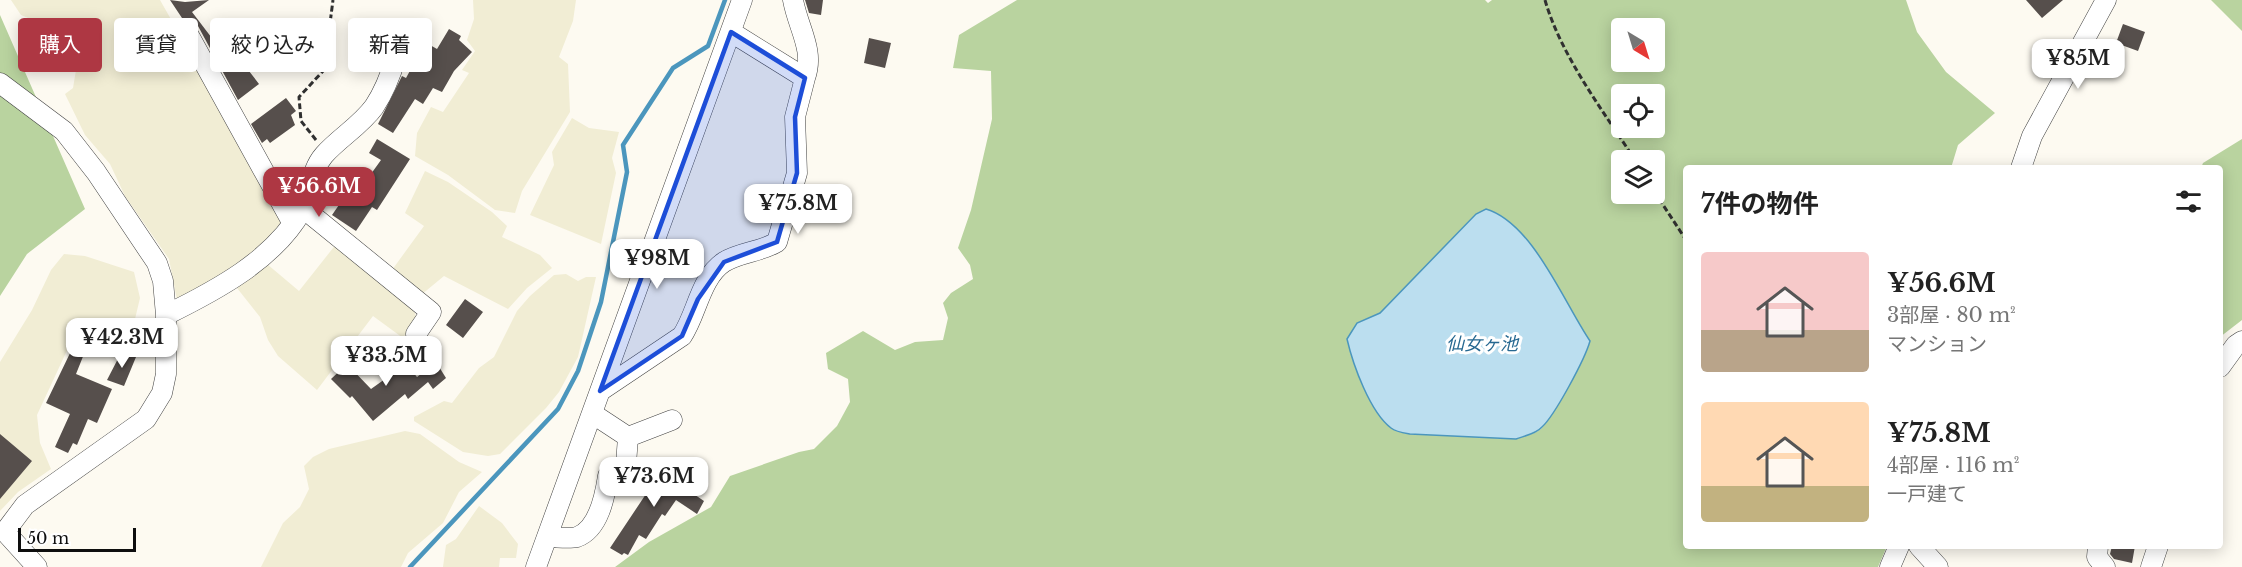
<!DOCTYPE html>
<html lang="ja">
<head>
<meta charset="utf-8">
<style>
  :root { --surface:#fff; --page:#f2f2f2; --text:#222; --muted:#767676; --accent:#ae3743 }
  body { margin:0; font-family:"Libre Baskerville","Noto Sans JP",serif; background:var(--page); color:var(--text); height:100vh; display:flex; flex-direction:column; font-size:22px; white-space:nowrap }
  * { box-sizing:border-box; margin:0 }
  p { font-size:20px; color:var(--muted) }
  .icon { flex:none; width:33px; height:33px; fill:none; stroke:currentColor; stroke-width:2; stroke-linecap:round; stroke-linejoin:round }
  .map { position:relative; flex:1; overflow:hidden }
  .drawer { position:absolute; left:1683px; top:165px; width:540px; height:384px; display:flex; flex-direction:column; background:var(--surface); border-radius:6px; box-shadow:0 3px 15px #0003 }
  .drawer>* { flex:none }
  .top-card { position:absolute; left:18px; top:18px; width:570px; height:54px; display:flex; gap:12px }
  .needle { width:39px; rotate:142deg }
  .fabs { position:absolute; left:1611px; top:18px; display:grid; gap:12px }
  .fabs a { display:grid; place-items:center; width:54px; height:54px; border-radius:6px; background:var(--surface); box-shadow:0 3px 15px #0003; font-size:30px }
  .scale { position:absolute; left:18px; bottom:15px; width:118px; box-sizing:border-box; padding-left:6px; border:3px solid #0e0e0e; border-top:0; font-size:16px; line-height:21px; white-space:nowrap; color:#0e0e0e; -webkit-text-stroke:4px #fff; paint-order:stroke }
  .price { position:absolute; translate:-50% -51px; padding:0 14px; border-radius:12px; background:#fff; color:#222; font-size:20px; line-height:39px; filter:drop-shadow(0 2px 3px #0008) }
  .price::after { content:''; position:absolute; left:50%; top:36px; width:18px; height:14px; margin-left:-9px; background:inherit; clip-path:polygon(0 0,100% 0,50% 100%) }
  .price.current { background:var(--accent); color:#fff }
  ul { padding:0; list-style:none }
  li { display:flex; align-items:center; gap:18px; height:150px; padding:0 18px }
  li span { display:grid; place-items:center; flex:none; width:168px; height:120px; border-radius:6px; color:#555 }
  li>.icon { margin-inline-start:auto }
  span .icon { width:72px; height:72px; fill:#fffc; stroke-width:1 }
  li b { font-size:26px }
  h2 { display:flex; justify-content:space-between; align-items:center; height:72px; padding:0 18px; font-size:26px }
  .pill { padding:0 21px; border-radius:6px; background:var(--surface); box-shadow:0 3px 15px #0003; font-size:21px; line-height:54px }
  .pill.current { background:var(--accent); color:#fff }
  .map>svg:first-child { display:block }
  .farmland { fill:#f1edd4 }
  .forest { fill:#b9d39f; fill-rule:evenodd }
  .water { fill:#bbdeef; stroke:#4b96bd; stroke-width:1.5 }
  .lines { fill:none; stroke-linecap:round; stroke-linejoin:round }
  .stream { stroke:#4b96bd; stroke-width:4.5 }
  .building { fill:#564f4c }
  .minor-casing { stroke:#414141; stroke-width:21 }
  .path { stroke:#303030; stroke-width:3; stroke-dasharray:6 3; stroke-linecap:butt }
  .minor { stroke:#fff; stroke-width:20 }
  .marked { fill:#1d4ed8; fill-opacity:0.2; stroke:#1d4ed8; stroke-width:4.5; stroke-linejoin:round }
  .labels { text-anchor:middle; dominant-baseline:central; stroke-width:6; stroke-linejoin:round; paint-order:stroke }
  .water-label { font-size:18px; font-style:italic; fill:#266891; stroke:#fff }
</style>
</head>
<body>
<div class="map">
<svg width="2242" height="567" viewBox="0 0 2242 567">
  <rect width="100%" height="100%" fill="#fdfaf1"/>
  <!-- farmland -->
  <path class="farmland" d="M 11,0 L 160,0 L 286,221 L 245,264 L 177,300 L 169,259 L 125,196 L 110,164 L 85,135 L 65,94 L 73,88 L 77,64 L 71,48 L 49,27 L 21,15 Z
    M 473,0 L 576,0 L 573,21 L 559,57 L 568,64 L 570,112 L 522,191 L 515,213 L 495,210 L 448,175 L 415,156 L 417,133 L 431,107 L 443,112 L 469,73 L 462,70 L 475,51 L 467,40 L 474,19 Z
    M 572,118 L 589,128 L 619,132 L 612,158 L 616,173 L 601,244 L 530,215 L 554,165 L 552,152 Z
    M 425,171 L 448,182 L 492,212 L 507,226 L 502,237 L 540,255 L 552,268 L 527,288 L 508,309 L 444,276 L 421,295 L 392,270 L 424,226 L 405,213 Z
    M 337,243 L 414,309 L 416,318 L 403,338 L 373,316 L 317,390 L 278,356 L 268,340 L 260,317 L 237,288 L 267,264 L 299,291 Z
    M 64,254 L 85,256 L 134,272 L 140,298 L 135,319 L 114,349 L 105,352 L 70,344 L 37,415 L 40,443 L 51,469 L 18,492 L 0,511 L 0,362 L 32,310 L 51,270 Z
    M 566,274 L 578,281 L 586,277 L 596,277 L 578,357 L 559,392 L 546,408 L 500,454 L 488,456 L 463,452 L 414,421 L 414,417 L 444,401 L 452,403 L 479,368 L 494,357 L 517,311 L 530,296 L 554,275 Z
    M 405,431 L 420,434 L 459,462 L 482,472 L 459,492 L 443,523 L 408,553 L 401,567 L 261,567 L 283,523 L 300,507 L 309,489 L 304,466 L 313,457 L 329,449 Z
    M 479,506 L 502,523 L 518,544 L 516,558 L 500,558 L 499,567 L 443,567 L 446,545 L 456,539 Z"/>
  <!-- forest -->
  <path class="forest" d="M 1017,0 L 1485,0 L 1488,3 L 1492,0 L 1906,0 L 1917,32 L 1946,72 L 1995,113 L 1958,145 L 1951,168 L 1686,168 L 1686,546 L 1887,546 L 1878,567 L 615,567 L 649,542 L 711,507 L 730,476 L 799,452 L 814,449 L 837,426 L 850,402 L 848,379 L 828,369 L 826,353 L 863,331 L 895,350 L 915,342 L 943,340 L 948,318 L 943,303 L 951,293 L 973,279 L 970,265 L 958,248 L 971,210 L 992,119 L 991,71 L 953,68 L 959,35 ZM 1622,28 L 1654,28 L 1654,62 L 1622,62 ZM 1622,94 L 1654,94 L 1654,128 L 1622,128 ZM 1622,160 L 1654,160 L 1654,194 L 1622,194 ZM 1486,209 C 1533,223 1564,303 1590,342 C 1585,359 1554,415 1542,428 C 1536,434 1524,436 1516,439 L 1410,434 L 1357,323 L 1380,313 L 1476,214 Z
    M 2211,0 L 2242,0 L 2242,31 Z
    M 0,15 L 85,209 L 27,254 L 0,296 Z
    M 2242,139 L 2242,320 L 2220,337 L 2220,168 L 2201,168 L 2203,163 Z"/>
  <!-- water -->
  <path class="water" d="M 1486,209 C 1533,223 1564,303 1590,341 C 1585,359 1555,415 1542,427 C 1536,434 1524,436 1516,439 L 1410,434 C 1404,433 1396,432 1391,428 C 1370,412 1353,365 1347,339 L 1357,323 L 1380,313 L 1476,214 Z"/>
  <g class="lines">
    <!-- stream -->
    <path class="stream" d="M 410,567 L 558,409 L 578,371 L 601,302 L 627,172 L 623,145 L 673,68 L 708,46 L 725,0"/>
  </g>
  <!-- building -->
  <path class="building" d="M 170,0 L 185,2 L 209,0 L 192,12 L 221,50 L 255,24 L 263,31 L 270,41 L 256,51 L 263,60 L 249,71 L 259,84 L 238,100 L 198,26 L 193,21 L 184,21 Z
    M 805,0 L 823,0 L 821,15 L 809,13 Z
    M 2026,0 L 2063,0 L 2042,18 Z
    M 2123,24 L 2145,32 L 2138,51 L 2116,43 Z
    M 449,29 L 461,36 L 459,40 L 472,52 L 454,71 L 442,92 L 433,88 L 423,104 L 415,99 L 393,133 L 378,124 L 402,76 L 406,78 L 417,58 L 421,60 L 430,45 L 437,49 Z
    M 869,38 L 891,43 L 885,68 L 864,63 Z
    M 286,98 L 296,111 L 291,115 L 295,125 L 270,143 L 267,139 L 262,143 L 251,124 Z
    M 377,139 L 410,159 L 377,210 L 372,207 L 356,231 L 332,215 L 341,202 L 348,206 L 381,160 L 369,153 Z
    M 465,299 L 483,312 L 463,338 L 446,325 Z
    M 72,349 L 84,354 L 76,374 L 112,389 L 97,423 L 88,419 L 77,445 L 73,443 L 68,453 L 55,447 L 70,414 L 46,403 Z
    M 122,351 L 136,357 L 124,386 L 107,380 Z
    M 436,362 L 446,378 L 433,389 L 428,382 L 408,399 L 405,394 L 373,421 L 352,396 L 350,398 L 331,379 L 347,364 L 371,389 L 406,364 L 417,377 Z
    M 0,434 L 32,461 L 0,499 Z
    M 651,465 L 704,501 L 697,514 L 676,500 L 665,516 L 662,514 L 646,539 L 639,535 L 628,555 L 624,553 L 622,555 L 610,548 L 650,488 L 641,482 Z
    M 2112,546 L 2135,546 L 2132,563 L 2114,559 L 2110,554 Z"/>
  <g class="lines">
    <!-- minor casing -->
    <g class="minor-casing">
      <path id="minor" d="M 793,0 C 798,28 815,50 805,78
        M 187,32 L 293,224
        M 0,83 L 64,131 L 96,172 L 157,263 L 163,281 L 166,315 L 166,374 L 162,393 L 146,419 L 25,505 L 7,529 L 8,535 L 37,567
        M 2021,168 L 2032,136 L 2106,0
        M 303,208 L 431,312 L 416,334
        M 166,315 C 215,291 274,260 302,210 C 311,193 310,171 324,155 C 339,138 360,126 374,107 C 384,92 391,74 396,57
        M 2220,367 L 2236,345 L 2242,341
        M 600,391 L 682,336 C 697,314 700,278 724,262 C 740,252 761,252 777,242 L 797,173 L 795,117 L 805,78 L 731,32
        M 628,437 L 672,420
        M 548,537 C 557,537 569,539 577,537 C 599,529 605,496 608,476 L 626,464 L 628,437 L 593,414
        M 1919,546 L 1938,567
        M 2098,546 L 2097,557 L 2105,567
        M 536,567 L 742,0
        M 1890,567 L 1899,546
        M 2151,567 L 2158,546"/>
    </g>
    <!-- path -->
    <path class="path" d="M 1545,0 C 1561,56 1604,112 1635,160
      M 316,140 L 301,121 L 299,97 L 324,70 L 333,0
      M 1654,191 L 1686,240"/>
    <!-- minor -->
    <use href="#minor" class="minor"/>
  </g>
  <!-- marked area -->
  <path class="marked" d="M 731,32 L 805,78 L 795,117 L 797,173 L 777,242 L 724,262 L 698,299 L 682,336 L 600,391 Z"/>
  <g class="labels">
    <!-- water labels -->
    <g class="water-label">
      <text x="1482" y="344">仙女ヶ池</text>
    </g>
  </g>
</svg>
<div class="fabs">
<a><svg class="needle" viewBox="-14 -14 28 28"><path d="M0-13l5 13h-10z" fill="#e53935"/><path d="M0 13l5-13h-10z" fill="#767676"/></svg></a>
<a><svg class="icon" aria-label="locate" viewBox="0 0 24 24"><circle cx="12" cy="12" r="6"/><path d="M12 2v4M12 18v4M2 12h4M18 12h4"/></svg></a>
<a><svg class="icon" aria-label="layers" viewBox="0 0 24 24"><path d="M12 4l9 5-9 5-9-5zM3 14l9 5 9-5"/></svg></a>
</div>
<div class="scale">50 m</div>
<b class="price" style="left:2078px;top:90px">¥85M</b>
<b class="price current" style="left:319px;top:218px">¥56.6M</b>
<b class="price" style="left:798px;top:235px">¥75.8M</b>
<b class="price" style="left:657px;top:290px">¥98M</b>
<b class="price" style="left:122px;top:369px">¥42.3M</b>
<b class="price" style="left:386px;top:387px">¥33.5M</b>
<b class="price" style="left:654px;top:508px">¥73.6M</b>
<div class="top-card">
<a class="pill current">購入</a>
<a class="pill">賃貸</a>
<a class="pill">絞り込み</a>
<a class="pill">新着</a>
</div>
<section class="drawer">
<h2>7件の物件<svg class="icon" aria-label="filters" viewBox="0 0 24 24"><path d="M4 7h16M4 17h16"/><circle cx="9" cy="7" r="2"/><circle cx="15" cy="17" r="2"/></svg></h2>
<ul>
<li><span style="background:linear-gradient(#f6c9c9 65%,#b9a48a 0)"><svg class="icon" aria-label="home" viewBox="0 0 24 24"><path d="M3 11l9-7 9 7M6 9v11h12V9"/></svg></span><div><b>¥56.6M</b><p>3部屋 · 80 m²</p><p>マンション</p></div></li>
<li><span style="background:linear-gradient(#ffd9b3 70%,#c2b280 0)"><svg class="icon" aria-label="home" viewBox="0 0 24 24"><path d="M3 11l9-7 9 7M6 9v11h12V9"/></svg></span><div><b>¥75.8M</b><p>4部屋 · 116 m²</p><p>一戸建て</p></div></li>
</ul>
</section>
</div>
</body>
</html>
